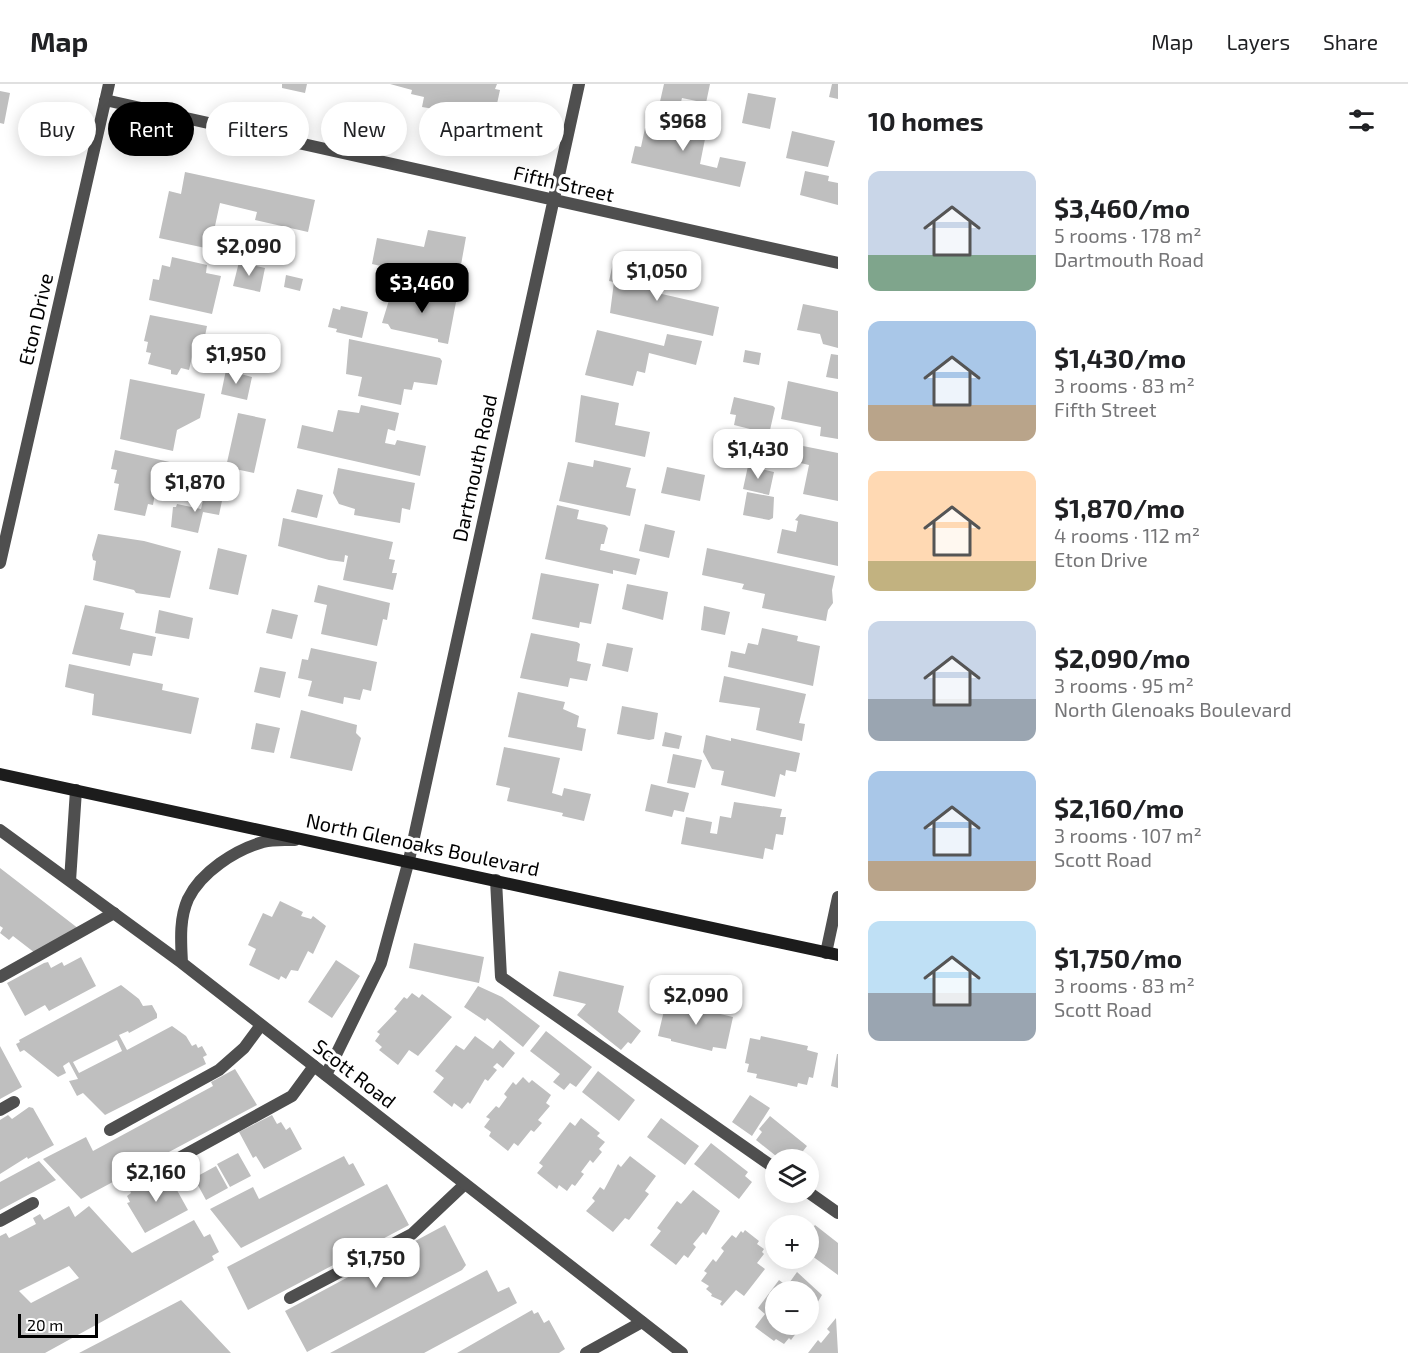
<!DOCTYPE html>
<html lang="en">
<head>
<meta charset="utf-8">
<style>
  :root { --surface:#fff; --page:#f2f2f2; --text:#202124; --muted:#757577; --line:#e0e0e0; --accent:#000 }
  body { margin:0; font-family:"Exo 2",sans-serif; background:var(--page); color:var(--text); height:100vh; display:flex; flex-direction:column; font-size:22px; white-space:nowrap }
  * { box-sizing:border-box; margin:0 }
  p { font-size:20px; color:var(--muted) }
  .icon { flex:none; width:33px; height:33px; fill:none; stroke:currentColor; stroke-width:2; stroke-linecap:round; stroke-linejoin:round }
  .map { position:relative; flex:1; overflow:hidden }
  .details { display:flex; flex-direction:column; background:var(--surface); width:570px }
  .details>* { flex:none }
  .top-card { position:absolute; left:18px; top:18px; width:570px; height:54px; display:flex; gap:12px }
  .fabs { position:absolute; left:765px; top:1065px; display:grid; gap:12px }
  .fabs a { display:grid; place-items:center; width:54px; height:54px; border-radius:50%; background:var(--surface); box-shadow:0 3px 15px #0003; font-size:30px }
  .scale { position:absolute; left:18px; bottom:15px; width:80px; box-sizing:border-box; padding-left:6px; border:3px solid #000; border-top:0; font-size:16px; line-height:21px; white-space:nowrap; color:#000; -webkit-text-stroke:4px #fff; paint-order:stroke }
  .price { position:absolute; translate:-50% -51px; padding:0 14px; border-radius:12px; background:#fff; color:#222; font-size:20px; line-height:39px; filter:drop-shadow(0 2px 3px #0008) }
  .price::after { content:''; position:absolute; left:50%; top:36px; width:18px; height:14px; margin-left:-9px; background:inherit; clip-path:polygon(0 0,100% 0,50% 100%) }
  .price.selected { background:var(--accent); color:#fff }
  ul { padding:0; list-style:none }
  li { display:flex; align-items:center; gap:18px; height:150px; padding:0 30px }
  li span { display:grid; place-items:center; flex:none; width:168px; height:120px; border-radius:12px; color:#555 }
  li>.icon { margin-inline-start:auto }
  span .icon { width:72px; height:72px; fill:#fffc; stroke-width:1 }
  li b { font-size:26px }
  h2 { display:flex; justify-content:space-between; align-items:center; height:72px; padding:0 30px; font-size:26px }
  .chip { padding:0 21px; border-radius:27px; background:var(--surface); box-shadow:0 3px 15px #0003; font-size:21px; line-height:54px }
  .chip.selected { background:var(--accent); color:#fff }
  header { display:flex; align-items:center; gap:36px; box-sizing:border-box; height:84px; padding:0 30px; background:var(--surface); border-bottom:2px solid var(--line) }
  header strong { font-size:28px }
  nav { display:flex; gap:33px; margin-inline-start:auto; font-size:21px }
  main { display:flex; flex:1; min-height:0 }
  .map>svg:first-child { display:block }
  .building { fill:#bfbfbf; fill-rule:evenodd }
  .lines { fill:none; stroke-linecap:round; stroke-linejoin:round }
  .lane { stroke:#4f4f4f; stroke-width:12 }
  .street { stroke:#4f4f4f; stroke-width:12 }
  .secondary { stroke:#1c1c1c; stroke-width:12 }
  .labels { text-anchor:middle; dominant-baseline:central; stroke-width:6; stroke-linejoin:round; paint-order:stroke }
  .street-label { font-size:20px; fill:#000; stroke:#fff }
</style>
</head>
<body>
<header>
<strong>Map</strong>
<nav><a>Map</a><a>Layers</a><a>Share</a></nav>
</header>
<main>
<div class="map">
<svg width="838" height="1269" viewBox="0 0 838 1269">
  <rect width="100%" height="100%" fill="#fff"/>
  <!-- building -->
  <path class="building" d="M 282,0 L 307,0 L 305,9 L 282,4 Z
    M 390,0 L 497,0 L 495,5 L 500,6 L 495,29 L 490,28 L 487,42 L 438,31 L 440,26 L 422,23 L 424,13 L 411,10 L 412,6 Z
    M 664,0 L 710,0 L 706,19 L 682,14 L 679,26 L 659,22 Z
    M 832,0 L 838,0 L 838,15 L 829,13 Z
    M 0,7 L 10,9 L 4,40 L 0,39 Z
    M 748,9 L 776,14 L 770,45 L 742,39 Z
    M 657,29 L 701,38 L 697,54 L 705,55 L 700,80 L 717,84 L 720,73 L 746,78 L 740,103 L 631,79 L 635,62 L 641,63 L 645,44 L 654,46 Z
    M 792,47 L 835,57 L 828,83 L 786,74 Z
    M 805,87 L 829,92 L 828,97 L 838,99 L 838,121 L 800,111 Z
    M 185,88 L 315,116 L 308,148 L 255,136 L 257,128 L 220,119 L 210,165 L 159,154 L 169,107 L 181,110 Z
    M 428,146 L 466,153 L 457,203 L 406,192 L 407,188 L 372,180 L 377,154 L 424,163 Z
    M 172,173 L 207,181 L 206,189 L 221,192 L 212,230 L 149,216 L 153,195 L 159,196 L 162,181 L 170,183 Z
    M 239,178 L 265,184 L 260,208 L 233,202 Z
    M 613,179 L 658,188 L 653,208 L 719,223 L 713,252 L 610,229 L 614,198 L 609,197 Z
    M 286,191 L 303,195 L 300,207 L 284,203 Z
    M 409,203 L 457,213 L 448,260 L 438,258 L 438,255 L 391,245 L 388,240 L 382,239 L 390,213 L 406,216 Z
    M 803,220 L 838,227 L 838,264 L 823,260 L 820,250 L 797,246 Z
    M 341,222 L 368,228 L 362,254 L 336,248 L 337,245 L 328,243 L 333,224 L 340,226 Z
    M 150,231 L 207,242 L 204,257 L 215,260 L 211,277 L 192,273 L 189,286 L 181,284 L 177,291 L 171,290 L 171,286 L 148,280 L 151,269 L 146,268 L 148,258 L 144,257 Z
    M 597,246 L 664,262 L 667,250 L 702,257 L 696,281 L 649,269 L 645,289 L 637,287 L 633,302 L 585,291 Z
    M 349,255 L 440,274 L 442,277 L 437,301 L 414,298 L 412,306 L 404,305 L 401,321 L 358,312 L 362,293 L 346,290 Z
    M 745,266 L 761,269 L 759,281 L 743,278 Z
    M 831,270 L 838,271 L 838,295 L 826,293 Z
    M 226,286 L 252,293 L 247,316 L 221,310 Z
    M 130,295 L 205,310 L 200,334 L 177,346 L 173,367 L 120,355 Z
    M 788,297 L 838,308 L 838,355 L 820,352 L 821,343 L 781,335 Z
    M 581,311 L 619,319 L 615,341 L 650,348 L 645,373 L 575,358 Z
    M 734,313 L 773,322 L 775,324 L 770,346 L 767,345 L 766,349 L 734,341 L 736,331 L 730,330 Z
    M 361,321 L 399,329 L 395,347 L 388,345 L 385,359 L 395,361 L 397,356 L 426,362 L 420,392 L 297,364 L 302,341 L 333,348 L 338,326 L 359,329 Z
    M 238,329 L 266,335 L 254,389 L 226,383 Z
    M 798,361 L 838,369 L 838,417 L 803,410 L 809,381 L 796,378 L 795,366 Z
    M 115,366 L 188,382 L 183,403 L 174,401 L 173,404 L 157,398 L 153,421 L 148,420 L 145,432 L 114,426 L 119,400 L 114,399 L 117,386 L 111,385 Z
    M 594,376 L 631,384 L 626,403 L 636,405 L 630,432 L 559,417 L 568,378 L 593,383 Z
    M 748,382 L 774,388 L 769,411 L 743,405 Z
    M 667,383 L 705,391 L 700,417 L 661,409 Z
    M 338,384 L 415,399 L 410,426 L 402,424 L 400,439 L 354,431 L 355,425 L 339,420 L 333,409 Z
    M 297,405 L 323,411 L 317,434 L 291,428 Z
    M 205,408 L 223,412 L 219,431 L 203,428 L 198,449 L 171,443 L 173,423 L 176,423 L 177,420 L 201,425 Z
    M 747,408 L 774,413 L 773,434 L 769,436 L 743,431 Z
    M 557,421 L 579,426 L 577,435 L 605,441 L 608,444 L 604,460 L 601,460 L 600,466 L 640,475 L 636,491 L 613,486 L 613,490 L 545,475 Z
    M 800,430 L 838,438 L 838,482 L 777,469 L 782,445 L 796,448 L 798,437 L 795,436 Z
    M 283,434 L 393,458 L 389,475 L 395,476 L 392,489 L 397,489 L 393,506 L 343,496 L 348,472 L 345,471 L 344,478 L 329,476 L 278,462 Z
    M 645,440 L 675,447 L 669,474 L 639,467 Z
    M 98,450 L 144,457 L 181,467 L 170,514 L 136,509 L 134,506 L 93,496 L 96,477 L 93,476 L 92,471 Z
    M 218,464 L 247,471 L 238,511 L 209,505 Z
    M 707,464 L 835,492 L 832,506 L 833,519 L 828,526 L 826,537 L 762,524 L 765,510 L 742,505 L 744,500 L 702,491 Z
    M 541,489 L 599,500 L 591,540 L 580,538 L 579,544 L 532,535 Z
    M 627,500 L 668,508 L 663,536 L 622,525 Z
    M 318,501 L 390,519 L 387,536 L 383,535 L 377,562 L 321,550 L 327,521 L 314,518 Z
    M 85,521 L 124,529 L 120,545 L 156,553 L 152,572 L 133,569 L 130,582 L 72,570 Z
    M 704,522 L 730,528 L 725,551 L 701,546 Z
    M 272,525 L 298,531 L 292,555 L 266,549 Z
    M 159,526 L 193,534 L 189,555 L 155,549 Z
    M 762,544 L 798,552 L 797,557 L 820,562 L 813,602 L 728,583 L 731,567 L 745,570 L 748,559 L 758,561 Z
    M 531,549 L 577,558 L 580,560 L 577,577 L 591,580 L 587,597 L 570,594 L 568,603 L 520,594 Z
    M 607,559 L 633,564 L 628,588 L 602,582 Z
    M 311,564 L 377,578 L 371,607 L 363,605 L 360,616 L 344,613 L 343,620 L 308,612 L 312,597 L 298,594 L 302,575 L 308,576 Z
    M 69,580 L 163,600 L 162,606 L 199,614 L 191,650 L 92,631 L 94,610 L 65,603 Z
    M 260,583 L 286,588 L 280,614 L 254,608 Z
    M 724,592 L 806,610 L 799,639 L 805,640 L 802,657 L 756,646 L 760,624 L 719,618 Z
    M 518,608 L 565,618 L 563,625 L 579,632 L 577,643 L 586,645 L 582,667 L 508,653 Z
    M 622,622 L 658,629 L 654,655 L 649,656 L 617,650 Z
    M 301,626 L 357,641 L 356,649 L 361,654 L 352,687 L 290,674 Z
    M 256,639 L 280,644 L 274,669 L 251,665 Z
    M 665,648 L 682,652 L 679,665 L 662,662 Z
    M 706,651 L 731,657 L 731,654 L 800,669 L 796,688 L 786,686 L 785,692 L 780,690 L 775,713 L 721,701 L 724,687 L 712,685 L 703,668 Z
    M 504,663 L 560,674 L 552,709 L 562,712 L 564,704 L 591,710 L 584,737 L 562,732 L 563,729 L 507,717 L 510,704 L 496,701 Z
    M 673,670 L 702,676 L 695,704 L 667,699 Z
    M 651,700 L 689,709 L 684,728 L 674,726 L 672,733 L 645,727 Z
    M 734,718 L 782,725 L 780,733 L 786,733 L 783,751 L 776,750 L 773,766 L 765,764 L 763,775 L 681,760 L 686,733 L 712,738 L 710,749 L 717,750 L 720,732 L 731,734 Z
    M 0,784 L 79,845 L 35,869 L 13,852 L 9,856 L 0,849 L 3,844 L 0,842 Z
    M 280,817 L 303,828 L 301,832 L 311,835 L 313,832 L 326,842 L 313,870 L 308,867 L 298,887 L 291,886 L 286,895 L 281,892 L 279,896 L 249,881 L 256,865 L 248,861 L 263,829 L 272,833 Z
    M 414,859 L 484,873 L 479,899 L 409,884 Z
    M 81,873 L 96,902 L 49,927 L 45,921 L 25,932 L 7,899 L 44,879 L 48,878 L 51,884 L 62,878 L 64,882 Z
    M 336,876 L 360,892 L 332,934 L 308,918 Z
    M 559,887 L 624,902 L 618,928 L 641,947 L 631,960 L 628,958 L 621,966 L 577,931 L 586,920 L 553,912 Z
    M 121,901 L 139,915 L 143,922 L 152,921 L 157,930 L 157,934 L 129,949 L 128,947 L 119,951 L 127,966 L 172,942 L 186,952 L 192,962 L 196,960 L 198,964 L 202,962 L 207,971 L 203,973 L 206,980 L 105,1031 L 83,1009 L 77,1012 L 69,997 L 78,995 L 69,978 L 63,982 L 66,989 L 58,993 L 24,966 L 20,968 L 16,960 L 20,958 L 19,956 ZM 117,956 L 122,967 L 79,989 L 73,978 Z
    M 478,902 L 502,913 L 540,942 L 523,963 L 487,934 L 485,937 L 464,923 Z
    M 412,909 L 419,914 L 422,910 L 452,933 L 418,972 L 409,966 L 398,981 L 379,966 L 382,963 L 375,957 L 380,950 L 377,948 L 397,927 L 394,925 L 404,913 L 407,915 Z
    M 684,917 L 717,925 L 716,929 L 733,933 L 726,965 L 713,963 L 712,967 L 671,957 L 671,955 L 658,952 L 666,918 L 683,922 Z
    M 546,947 L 592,983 L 576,1003 L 570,999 L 564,1006 L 553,998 L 560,990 L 530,967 Z
    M 475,952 L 493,965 L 500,956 L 515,969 L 503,984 L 497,979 L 493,983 L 497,986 L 488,997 L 485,995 L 470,1020 L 468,1018 L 462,1025 L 454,1019 L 452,1023 L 433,1008 L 444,994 L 435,987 L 456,961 L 464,966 Z
    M 761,952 L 808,962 L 807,966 L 818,969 L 813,994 L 809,993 L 807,1001 L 798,999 L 797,1003 L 756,994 L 757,990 L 747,988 L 749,980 L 745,979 L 750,954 L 760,956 Z
    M 0,962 L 22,1003 L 0,1015 Z
    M 837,970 L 838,970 L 838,1004 L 831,1002 Z
    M 235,985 L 257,1021 L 81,1115 L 43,1075 L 86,1053 L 93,1067 L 213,1002 L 211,998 Z
    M 598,987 L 635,1016 L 619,1037 L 582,1008 Z
    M 523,993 L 529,999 L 532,996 L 551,1011 L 546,1019 L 550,1022 L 538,1036 L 542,1039 L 534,1048 L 531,1046 L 518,1062 L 514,1059 L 508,1067 L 489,1052 L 491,1048 L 484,1043 L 490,1035 L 486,1033 L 496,1022 L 499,1024 L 507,1013 L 504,1010 L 513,998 L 516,1001 Z
    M 750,1011 L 770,1024 L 752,1052 L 732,1038 Z
    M 29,1023 L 33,1024 L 54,1061 L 28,1075 L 27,1073 L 0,1090 L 0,1036 L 8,1031 L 12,1035 Z
    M 272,1031 L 277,1040 L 281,1038 L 286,1046 L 290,1043 L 302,1065 L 264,1085 L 256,1072 L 253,1074 L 239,1048 Z
    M 770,1032 L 807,1062 L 796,1076 L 781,1076 L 756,1056 L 762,1048 L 759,1045 Z
    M 581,1034 L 600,1049 L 597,1052 L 605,1058 L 599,1065 L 602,1068 L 593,1079 L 590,1076 L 581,1088 L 584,1090 L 575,1102 L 572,1100 L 567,1107 L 559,1101 L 557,1105 L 537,1089 L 543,1082 L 539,1079 L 570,1038 L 575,1042 Z
    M 661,1034 L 699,1062 L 685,1081 L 647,1053 Z
    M 711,1059 L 748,1088 L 745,1092 L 752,1098 L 739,1115 L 694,1080 Z
    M 238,1069 L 251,1092 L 230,1103 L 217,1080 Z
    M 344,1072 L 349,1081 L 353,1079 L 365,1101 L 241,1164 L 210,1125 L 253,1103 L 259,1115 Z
    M 630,1072 L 656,1092 L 645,1107 L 649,1110 L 629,1136 L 625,1134 L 613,1148 L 586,1127 L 595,1117 L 592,1114 L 600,1103 L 604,1106 L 618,1080 L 621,1083 Z
    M 39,1077 L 56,1096 L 0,1126 L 0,1098 Z
    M 216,1082 L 228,1104 L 206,1116 L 194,1094 Z
    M 168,1090 L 188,1126 L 145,1149 L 127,1119 L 130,1118 L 127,1112 L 131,1109 L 129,1104 L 146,1096 L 148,1100 Z
    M 387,1100 L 409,1141 L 248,1226 L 227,1183 Z
    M 693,1106 L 720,1127 L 706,1151 L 703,1148 L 693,1160 L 696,1163 L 688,1174 L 684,1171 L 676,1181 L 650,1161 L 661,1147 L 657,1144 L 677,1117 L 681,1120 Z
    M 69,1122 L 75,1133 L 89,1122 L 132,1169 L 194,1136 L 204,1153 L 210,1150 L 219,1168 L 212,1172 L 214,1176 L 45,1269 L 0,1269 L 0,1152 L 6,1149 L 9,1154 L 36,1140 L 33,1134 L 40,1130 L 44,1136 ZM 69,1182 L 79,1194 L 31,1219 L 19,1207 Z
    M 445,1141 L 466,1181 L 462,1186 L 307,1268 L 285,1227 Z
    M 815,1141 L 838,1159 L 838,1191 L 808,1169 L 808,1149 Z
    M 745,1146 L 759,1157 L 757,1160 L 764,1165 L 762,1168 L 764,1170 L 757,1179 L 765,1185 L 744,1212 L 736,1206 L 722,1222 L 720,1220 L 722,1217 L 711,1212 L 712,1210 L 706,1205 L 709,1202 L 701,1197 L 707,1189 L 704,1187 L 713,1175 L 716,1178 L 724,1167 L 721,1164 L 732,1151 L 736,1154 L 741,1147 L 743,1149 Z
    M 487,1186 L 498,1208 L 509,1203 L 517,1219 L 424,1269 L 330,1269 Z
    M 797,1188 L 822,1211 L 808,1234 L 808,1208 L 776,1208 L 776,1240 L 803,1240 L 791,1256 L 789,1254 L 784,1260 L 776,1255 L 774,1257 L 755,1243 L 765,1230 L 758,1224 L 779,1196 L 787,1202 Z
    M 181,1216 L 231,1269 L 79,1269 Z
    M 532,1226 L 534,1230 L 538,1228 L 544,1239 L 549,1236 L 565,1265 L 559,1269 L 457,1269 Z
    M 836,1234 L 838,1269 L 808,1269 L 818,1256 L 821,1259 L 830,1248 L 827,1245 Z"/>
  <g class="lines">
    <!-- lane -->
    <path class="lane" d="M 496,796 L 501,893 L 776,1085
      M 0,893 L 114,829
      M 326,991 L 381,879 L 409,776
      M 0,1026 L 14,1018
      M 110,1046 L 219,986 L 244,964 L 261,941
      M 157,1086 L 292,1012 L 314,982
      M 808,1108 L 838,1129
      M 0,1137 L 33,1119
      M 290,1214 L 412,1150 L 465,1100
      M 586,1269 L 642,1238"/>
    <!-- street -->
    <path class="street" d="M 105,16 L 838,179
      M 0,479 L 109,0
      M 0,746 L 182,879 L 682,1269
      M 409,776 L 579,0
      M 70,797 L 76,706
      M 826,869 L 838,813
      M 182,879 C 181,858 179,835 188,815 C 201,788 235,766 263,758 C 273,755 285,756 295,756"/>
    <!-- secondary -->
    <path class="secondary" d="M 0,690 L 838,871"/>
  </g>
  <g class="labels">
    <!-- street labels -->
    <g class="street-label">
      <text transform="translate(564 99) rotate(13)">Fifth Street</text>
      <text transform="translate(35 235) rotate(-77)">Eton Drive</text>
      <text transform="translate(474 384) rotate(-78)">Dartmouth Road</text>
      <text transform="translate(423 760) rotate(12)">North Glenoaks Boulevard</text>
      <text transform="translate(355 989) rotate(38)">Scott Road</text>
    </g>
  </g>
</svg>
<div class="fabs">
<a><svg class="icon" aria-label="layers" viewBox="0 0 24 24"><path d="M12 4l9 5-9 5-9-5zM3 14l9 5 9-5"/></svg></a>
<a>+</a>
<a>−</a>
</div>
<div class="scale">20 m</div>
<b class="price" style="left:683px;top:68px">$968</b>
<b class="price" style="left:249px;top:193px">$2,090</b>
<b class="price" style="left:657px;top:218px">$1,050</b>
<b class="price selected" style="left:422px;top:230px">$3,460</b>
<b class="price" style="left:236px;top:301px">$1,950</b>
<b class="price" style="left:758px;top:396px">$1,430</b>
<b class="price" style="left:195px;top:429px">$1,870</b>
<b class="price" style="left:696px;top:942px">$2,090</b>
<b class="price" style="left:156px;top:1119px">$2,160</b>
<b class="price" style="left:376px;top:1205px">$1,750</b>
<div class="top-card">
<a class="chip">Buy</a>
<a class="chip selected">Rent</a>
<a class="chip">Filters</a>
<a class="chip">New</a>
<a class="chip">Apartment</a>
</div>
</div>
<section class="details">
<h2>10 homes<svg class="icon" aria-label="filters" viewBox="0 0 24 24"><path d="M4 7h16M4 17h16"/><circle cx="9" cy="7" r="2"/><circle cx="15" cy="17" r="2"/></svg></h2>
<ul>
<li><span style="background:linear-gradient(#c9d6e8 70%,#7fa58c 0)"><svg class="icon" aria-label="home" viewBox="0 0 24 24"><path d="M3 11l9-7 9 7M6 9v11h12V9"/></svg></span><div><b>$3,460/mo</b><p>5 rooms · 178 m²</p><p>Dartmouth Road</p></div></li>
<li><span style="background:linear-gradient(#a9c7e8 70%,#b9a48a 0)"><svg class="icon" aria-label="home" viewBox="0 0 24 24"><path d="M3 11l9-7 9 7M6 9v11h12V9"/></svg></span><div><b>$1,430/mo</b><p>3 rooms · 83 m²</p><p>Fifth Street</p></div></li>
<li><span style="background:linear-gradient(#ffd9b3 75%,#c2b280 0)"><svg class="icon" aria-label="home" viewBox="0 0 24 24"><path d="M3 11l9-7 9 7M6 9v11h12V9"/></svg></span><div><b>$1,870/mo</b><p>4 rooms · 112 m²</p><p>Eton Drive</p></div></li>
<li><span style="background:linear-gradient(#c9d6e8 65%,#9aa5b1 0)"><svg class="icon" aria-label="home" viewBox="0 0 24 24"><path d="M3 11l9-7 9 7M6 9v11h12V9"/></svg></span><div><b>$2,090/mo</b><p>3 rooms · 95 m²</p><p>North Glenoaks Boulevard</p></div></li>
<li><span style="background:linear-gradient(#a9c7e8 75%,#b9a48a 0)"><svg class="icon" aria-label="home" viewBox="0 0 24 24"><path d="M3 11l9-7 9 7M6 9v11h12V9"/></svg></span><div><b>$2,160/mo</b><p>3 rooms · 107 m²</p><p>Scott Road</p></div></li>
<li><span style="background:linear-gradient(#bfe0f5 60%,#9aa5b1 0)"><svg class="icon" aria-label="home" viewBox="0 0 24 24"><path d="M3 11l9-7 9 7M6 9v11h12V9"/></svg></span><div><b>$1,750/mo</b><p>3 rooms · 83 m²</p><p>Scott Road</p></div></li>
</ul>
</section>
</main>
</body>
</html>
